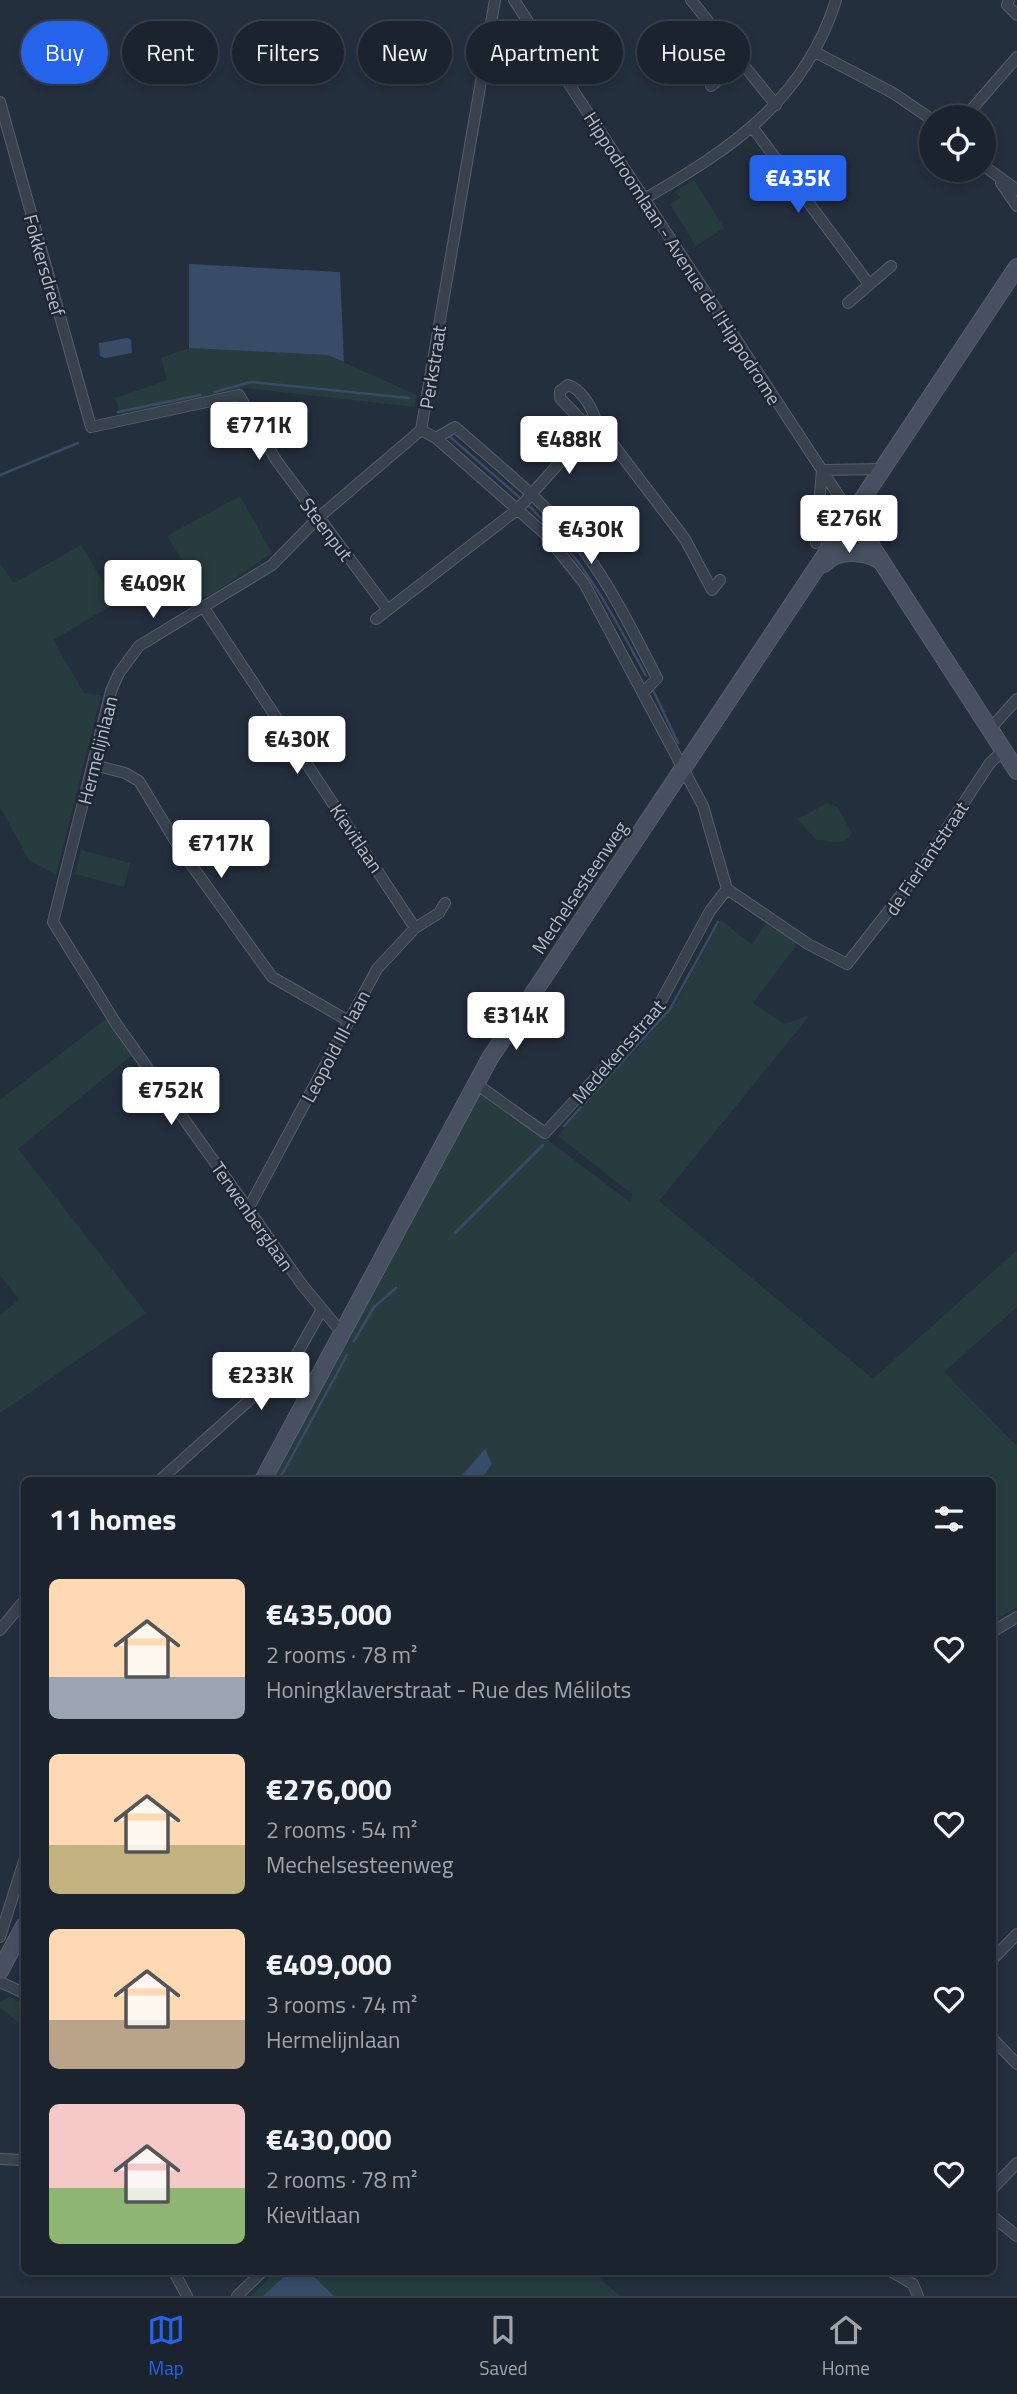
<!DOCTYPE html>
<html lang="en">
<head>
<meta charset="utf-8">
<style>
  :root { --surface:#1b232e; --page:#282f3a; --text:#f1f3f6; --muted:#a0a4aa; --line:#39404a; --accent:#2563eb }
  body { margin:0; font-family:"Titillium Web",sans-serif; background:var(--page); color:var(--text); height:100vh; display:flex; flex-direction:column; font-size:26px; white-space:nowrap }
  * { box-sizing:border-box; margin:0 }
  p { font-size:23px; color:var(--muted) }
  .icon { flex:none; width:38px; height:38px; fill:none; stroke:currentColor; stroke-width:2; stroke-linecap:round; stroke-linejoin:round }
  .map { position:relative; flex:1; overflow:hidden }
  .drawer { position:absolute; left:21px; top:1477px; width:975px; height:798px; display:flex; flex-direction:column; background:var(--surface); border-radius:10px; box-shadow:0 4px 10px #0003,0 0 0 2px var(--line) }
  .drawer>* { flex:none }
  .hud { position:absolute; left:21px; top:21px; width:976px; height:63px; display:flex; gap:14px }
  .fabs { position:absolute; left:919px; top:105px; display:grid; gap:14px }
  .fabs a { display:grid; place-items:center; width:77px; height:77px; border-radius:50%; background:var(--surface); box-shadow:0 4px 10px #0003,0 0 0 2px var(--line); font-size:35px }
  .price { position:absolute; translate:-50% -60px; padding:0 16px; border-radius:7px; background:#fff; color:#222; font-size:23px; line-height:46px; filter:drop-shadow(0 2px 4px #0008) }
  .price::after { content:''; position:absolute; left:50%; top:42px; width:21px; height:16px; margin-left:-10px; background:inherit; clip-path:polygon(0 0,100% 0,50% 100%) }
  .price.on { background:var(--accent); color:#fff }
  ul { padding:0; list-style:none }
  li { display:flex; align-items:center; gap:21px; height:175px; padding:0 28px }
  li span { display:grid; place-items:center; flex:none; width:196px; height:140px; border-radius:10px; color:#555 }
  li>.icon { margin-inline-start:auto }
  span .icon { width:84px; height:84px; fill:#fffc; stroke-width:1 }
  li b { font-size:30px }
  h2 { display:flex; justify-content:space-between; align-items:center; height:84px; padding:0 28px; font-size:30px }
  .chip { padding:0 24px; border-radius:32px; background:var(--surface); box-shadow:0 4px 10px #0003,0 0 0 2px var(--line); font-size:24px; line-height:63px }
  .chip.on { background:var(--accent); color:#fff }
  .menu { display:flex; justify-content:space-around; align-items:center; height:98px; border-top:2px solid var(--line); background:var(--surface); font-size:19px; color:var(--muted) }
  .menu a { display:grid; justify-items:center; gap:4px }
  .menu .on { color:var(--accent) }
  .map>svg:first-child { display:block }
  .green { fill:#263c3f }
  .water { fill:#394c67 }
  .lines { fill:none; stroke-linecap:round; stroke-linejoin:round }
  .stream { stroke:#394c67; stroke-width:2.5 }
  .street-casing { stroke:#565f6c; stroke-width:12 }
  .secondary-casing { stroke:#565f6c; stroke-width:18 }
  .street { stroke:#38414e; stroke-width:10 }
  .secondary { stroke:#465061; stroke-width:16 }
  .labels { text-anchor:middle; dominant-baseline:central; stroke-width:5; stroke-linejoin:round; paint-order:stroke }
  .street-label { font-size:19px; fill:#b4bcc9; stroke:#1d2633 }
</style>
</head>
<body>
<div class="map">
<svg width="1017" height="2296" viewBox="0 0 1017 2296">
  <rect width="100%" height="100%" fill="#242f3e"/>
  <!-- green -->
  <path class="green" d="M 694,180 L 724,228 L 696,246 L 670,204 L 680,198 L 676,191 Z
    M 189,348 L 327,355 L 417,395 L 415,407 L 245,388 L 122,416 L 115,398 L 167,380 L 161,358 Z
    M 240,496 L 272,553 L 206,598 L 167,536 Z
    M 81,545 L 116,603 L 53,640 L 84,693 L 101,695 L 56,875 L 29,860 L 0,807 L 0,563 L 14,583 Z
    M 827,803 L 837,807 L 852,833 C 843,849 829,839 816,840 L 798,819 Z
    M 232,821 L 246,842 L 209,869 L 194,848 Z
    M 81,850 L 130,863 L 124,887 L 75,874 Z
    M 721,920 L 752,945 L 767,922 L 798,943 L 753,1003 L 784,1024 L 810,1015 L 659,1201 L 873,1379 L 1017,1250 L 1017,1307 L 944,1372 L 1017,1446 L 1017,1607 L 992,1622 L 992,1480 L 267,1480 L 482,1090 L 631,1203 L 632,1194 L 558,1136 L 598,1085 L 634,1048 L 626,1062 L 675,1004 Z
    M 106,1019 L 133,1054 L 18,1149 L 146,1313 L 0,1413 L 0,1315 L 19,1300 L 0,1275 L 0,1100 Z
    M 9,1997 L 24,2004 L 24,2026 L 0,2008 L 0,2002 Z
    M 276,2272 L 593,2272 L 620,2296 L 250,2296 Z"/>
  <!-- water -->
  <path class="water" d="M 189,264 L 340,272 L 344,362 L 327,355 L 189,348 Z
    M 128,338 L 131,340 L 132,353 L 105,358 L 100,356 L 99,343 Z
    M 485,1449 L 492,1464 L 481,1480 L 458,1480 Z
    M 289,2272 L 309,2272 L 334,2296 L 263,2296 Z"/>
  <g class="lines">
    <!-- stream -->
    <path class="stream" d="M 214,392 L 251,382 L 409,398
      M 118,412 L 200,395
      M 448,435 L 519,497
      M 0,475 L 78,443
      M 528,505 C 584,559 610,609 646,676
      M 653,690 L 678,743
      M 564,1126 L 670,1009 L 718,922
      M 455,1233 L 543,1145
      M 354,1341 L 374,1307 L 396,1288
      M 279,1480 L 347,1355"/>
    <!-- street casing -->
    <g class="street-casing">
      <path id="street" d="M 514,0 L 852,516
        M 691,0 L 776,105
        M 1009,0 L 1007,5 L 1017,15
        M 815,52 L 893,93 L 931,119
        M 711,86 L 741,64
        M 0,102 L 91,427 L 239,395 L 276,460 L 388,610
        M 965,117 L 1017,57
        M 753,128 L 869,284
        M 984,166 L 1017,190
        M 1001,183 L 1017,206
        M 644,199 C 731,149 805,100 836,0
        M 848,303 L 891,266
        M 596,422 L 581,420 L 560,398 L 560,391 L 568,385 C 581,389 593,408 596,422 L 685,539 L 712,590 L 720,580
        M 421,430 L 436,438 L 544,533 L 584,583 L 703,806 L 727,889 L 808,944 L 847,964 L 915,877 L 990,763 L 1004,750
        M 421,430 L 495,0
        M 436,438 L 455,427 C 494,461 534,494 569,532 C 606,575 631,628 657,678 L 643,693
        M 822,470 L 883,469
        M 816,543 L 822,470
        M 204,608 L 415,928
        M 376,619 L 518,509 L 596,422
        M 990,729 L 1017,699
        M 94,765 L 125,773 L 139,781 L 180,849 L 272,977 L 347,1020
        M 475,1083 L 545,1133 L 654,1014 L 710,911 L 727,889
        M 248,1209 L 377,969 L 415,928 L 439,913 L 445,903
        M 342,1333 L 303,1286 L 117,1025 L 53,922 L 111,691 L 119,673 L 139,646 L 272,565 L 318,518 L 421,430
        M 160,1480 L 293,1361 L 321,1311
        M 0,1630 L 24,1601
        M 992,1632 L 1017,1617
        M 0,1937 L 24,1861
        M 992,1960 L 1017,1934
        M 0,1982 L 24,1993
        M 992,2038 L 1017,2064
        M 0,2159 L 24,2160
        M 992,2189 L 1017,2163
        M 992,2216 L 1017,2236
        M 174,2272 L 187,2296
        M 892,2272 L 913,2284 L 918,2296
        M 237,2296 L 262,2272"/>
    </g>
    <!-- secondary casing -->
    <g class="secondary-casing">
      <path id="secondary" d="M 852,516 L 1017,771
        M 824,564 C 837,549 865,551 880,561
        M 263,1480 L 490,1058 L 1017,267
        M 0,1971 L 24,1926"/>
    </g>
    <!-- street -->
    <use href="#street" class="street"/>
    <!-- secondary -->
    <use href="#secondary" class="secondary"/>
  </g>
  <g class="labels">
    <!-- street labels -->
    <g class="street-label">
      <text transform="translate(683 258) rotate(57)">Hippodroomlaan - Avenue de l'Hippodrome</text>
      <text transform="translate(45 265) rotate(74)">Fokkersdreef</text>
      <text transform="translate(432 367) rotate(-81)">Perkstraat</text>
      <text transform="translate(327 529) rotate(53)">Steenput</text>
      <text transform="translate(97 750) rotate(-76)">Hermelijnlaan</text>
      <text transform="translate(357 838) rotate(56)">Kievitlaan</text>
      <text transform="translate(926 858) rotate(-56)">de Fierlantstraat</text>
      <text transform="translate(579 887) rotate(-56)">Mechelsesteenweg</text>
      <text transform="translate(335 1046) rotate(-62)">Leopold III-laan</text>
      <text transform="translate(618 1051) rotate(-49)">Medekensstraat</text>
      <text transform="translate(253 1216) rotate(55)">Terwenberglaan</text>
    </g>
  </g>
</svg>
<div class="fabs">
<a><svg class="icon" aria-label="locate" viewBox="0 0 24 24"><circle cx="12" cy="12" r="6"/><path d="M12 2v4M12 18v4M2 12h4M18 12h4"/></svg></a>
</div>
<b class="price on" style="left:798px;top:215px">€435K</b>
<b class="price" style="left:259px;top:462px">€771K</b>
<b class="price" style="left:569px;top:476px">€488K</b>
<b class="price" style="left:849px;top:555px">€276K</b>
<b class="price" style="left:591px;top:566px">€430K</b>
<b class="price" style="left:153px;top:620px">€409K</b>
<b class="price" style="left:297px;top:776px">€430K</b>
<b class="price" style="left:221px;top:880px">€717K</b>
<b class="price" style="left:516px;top:1052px">€314K</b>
<b class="price" style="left:171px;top:1127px">€752K</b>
<b class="price" style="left:261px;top:1412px">€233K</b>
<div class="hud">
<a class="chip on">Buy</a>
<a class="chip">Rent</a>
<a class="chip">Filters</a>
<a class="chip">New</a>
<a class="chip">Apartment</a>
<a class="chip">House</a>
</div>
<section class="drawer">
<h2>11 homes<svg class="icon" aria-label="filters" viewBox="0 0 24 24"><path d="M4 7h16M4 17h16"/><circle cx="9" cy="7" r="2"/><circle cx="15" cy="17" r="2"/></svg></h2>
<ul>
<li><span style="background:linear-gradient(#ffd9b3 70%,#9aa5b1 0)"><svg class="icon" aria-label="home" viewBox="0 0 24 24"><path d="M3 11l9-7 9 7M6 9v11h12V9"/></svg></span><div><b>€435,000</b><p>2 rooms · 78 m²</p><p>Honingklaverstraat - Rue des Mélilots</p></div><svg class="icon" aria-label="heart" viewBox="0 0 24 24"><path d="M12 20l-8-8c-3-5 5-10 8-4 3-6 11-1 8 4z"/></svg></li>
<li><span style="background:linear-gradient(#ffd9b3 65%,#c2b280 0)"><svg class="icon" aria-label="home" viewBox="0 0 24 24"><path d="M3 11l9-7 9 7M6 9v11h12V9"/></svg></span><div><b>€276,000</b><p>2 rooms · 54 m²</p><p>Mechelsesteenweg</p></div><svg class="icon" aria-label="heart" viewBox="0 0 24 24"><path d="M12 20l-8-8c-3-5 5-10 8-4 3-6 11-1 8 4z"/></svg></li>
<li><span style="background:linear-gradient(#ffd9b3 65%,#b9a48a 0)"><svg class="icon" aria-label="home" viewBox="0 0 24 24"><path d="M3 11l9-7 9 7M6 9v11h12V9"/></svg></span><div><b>€409,000</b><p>3 rooms · 74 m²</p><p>Hermelijnlaan</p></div><svg class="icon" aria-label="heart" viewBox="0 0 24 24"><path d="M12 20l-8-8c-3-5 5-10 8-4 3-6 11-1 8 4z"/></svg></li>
<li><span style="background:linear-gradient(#f6c9c9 60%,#8fb573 0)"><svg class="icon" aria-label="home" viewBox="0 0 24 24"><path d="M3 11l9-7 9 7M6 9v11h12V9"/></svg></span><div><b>€430,000</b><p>2 rooms · 78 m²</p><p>Kievitlaan</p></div><svg class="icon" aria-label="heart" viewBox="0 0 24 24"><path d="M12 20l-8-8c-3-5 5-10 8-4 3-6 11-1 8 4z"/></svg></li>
</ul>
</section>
</div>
<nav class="menu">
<a class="on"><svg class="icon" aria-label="map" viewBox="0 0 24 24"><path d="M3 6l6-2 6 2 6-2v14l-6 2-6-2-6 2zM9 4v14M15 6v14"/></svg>Map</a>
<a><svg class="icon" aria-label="saved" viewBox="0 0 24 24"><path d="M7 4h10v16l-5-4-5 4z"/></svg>Saved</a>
<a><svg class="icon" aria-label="home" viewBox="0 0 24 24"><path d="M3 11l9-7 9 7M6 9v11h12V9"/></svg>Home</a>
</nav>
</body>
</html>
